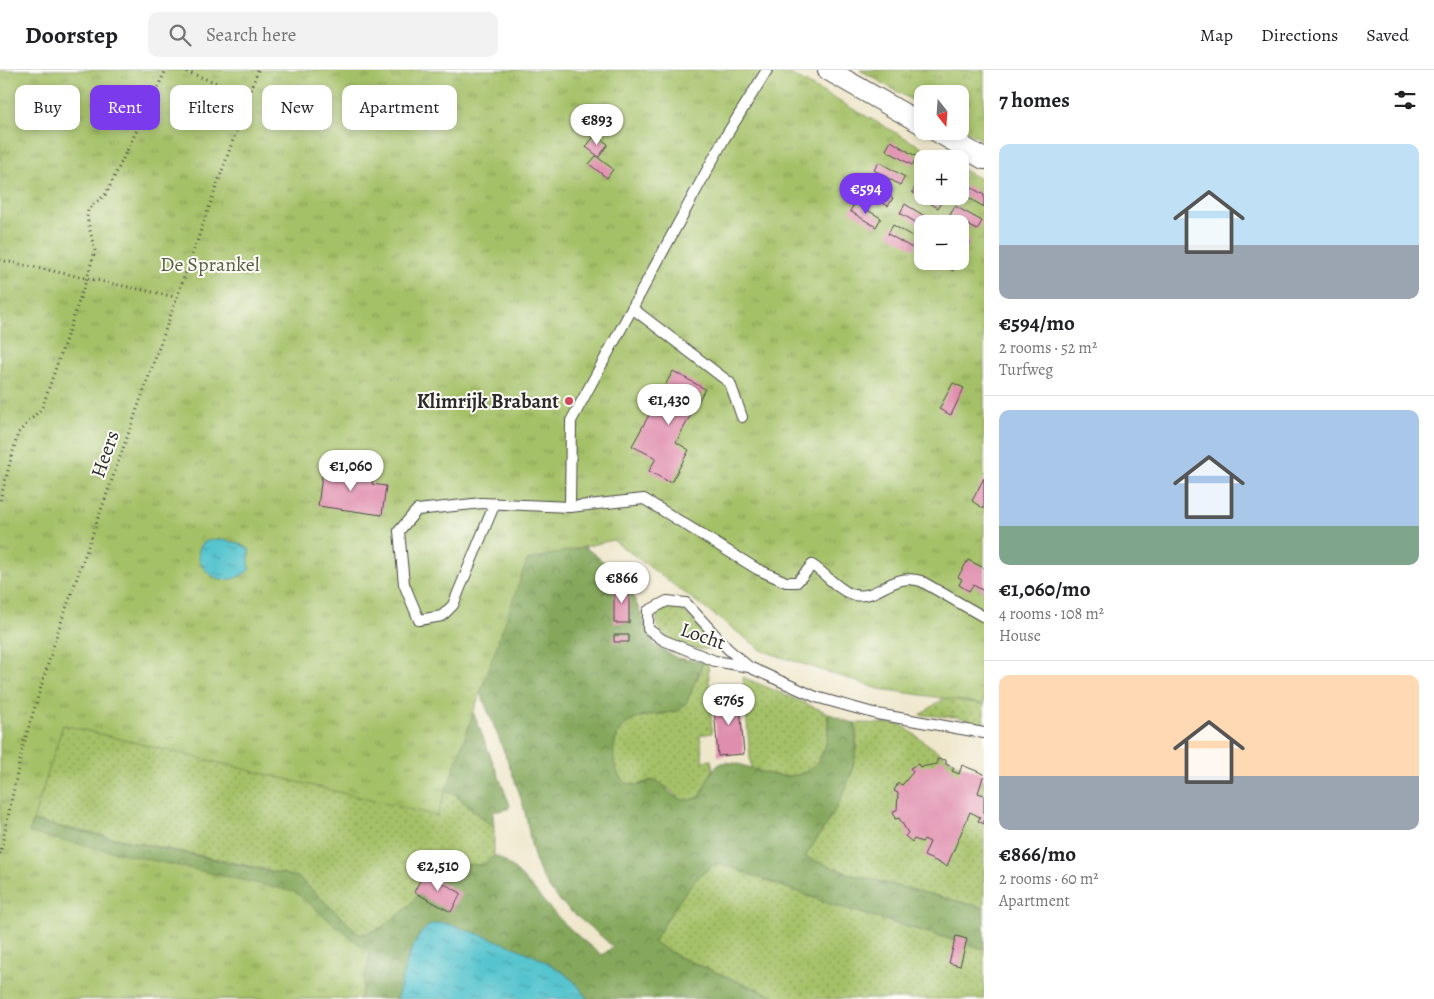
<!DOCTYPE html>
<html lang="en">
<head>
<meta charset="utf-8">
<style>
  :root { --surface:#fff; --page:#f2f2f2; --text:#202124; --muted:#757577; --line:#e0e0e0; --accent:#7c3aed }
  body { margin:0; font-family:Alegreya,serif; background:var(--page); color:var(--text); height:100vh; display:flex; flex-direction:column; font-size:19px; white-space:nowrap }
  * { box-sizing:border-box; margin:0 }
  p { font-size:16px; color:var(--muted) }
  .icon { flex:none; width:28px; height:28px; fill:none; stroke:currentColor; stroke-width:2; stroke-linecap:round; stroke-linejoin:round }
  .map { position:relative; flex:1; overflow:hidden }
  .side { display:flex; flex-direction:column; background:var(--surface); width:450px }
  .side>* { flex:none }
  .banner { position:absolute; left:15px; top:15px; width:475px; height:45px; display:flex; gap:10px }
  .needle { width:32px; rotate:163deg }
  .tools { position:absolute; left:914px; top:15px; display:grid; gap:10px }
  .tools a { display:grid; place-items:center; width:55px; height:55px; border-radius:10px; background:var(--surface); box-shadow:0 2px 8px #0003; font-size:25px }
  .price { position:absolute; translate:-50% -42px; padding:0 11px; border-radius:18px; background:#fff; color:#222; font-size:16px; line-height:32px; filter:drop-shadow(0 1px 2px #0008) }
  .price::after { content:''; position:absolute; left:50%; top:30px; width:15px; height:11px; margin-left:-8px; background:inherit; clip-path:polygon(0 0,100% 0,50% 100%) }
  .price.selected { background:var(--accent); color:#fff }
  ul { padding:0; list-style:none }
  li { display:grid; align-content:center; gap:10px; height:265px; padding:0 15px }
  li+li { border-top:1px solid var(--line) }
  li span { display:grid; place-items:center; height:155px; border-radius:10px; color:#555 }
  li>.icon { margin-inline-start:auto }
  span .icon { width:90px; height:90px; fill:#fffc; stroke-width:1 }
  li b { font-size:21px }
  h2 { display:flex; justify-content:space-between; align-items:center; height:60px; padding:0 15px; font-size:21px }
  .tag { padding:0 18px; border-radius:10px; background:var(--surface); box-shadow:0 2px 8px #0003; font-size:18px; line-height:45px }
  .tag.selected { background:var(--accent); color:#fff }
  header { display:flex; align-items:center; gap:30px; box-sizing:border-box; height:70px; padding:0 25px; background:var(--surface); border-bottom:1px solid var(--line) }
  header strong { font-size:24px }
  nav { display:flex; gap:28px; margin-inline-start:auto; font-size:18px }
  .search { width:350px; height:45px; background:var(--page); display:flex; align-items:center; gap:12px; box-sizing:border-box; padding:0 18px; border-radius:10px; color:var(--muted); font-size:19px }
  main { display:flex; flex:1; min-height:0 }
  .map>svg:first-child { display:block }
  .grass { fill:url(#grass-dots); stroke:#68764a }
  .forest { fill:url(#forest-crowns); stroke:#586944 }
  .park { fill:url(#park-tufts); stroke:#68764a; fill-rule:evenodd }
  .water { fill:url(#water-ripples); stroke:#41787c }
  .building { fill:#e08eae }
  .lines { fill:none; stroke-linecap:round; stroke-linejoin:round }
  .lane-casing { stroke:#484743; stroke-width:12 }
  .street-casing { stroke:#484743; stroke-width:22 }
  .path { stroke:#484743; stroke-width:3; stroke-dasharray:1 4; stroke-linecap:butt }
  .lane { stroke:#fff; stroke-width:10 }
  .street { stroke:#fff; stroke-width:20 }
  .poi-dot { fill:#d1495b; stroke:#fdfcf7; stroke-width:2 }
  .labels { text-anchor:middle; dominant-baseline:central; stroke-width:4; stroke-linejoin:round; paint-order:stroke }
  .park-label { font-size:20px; fill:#566040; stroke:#fdfcf7 }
  .poi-label { font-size:20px; font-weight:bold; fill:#2b2b2b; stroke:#fdfcf7; text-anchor:end }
  .street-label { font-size:20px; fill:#2b2b2b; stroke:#fdfcf7 }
</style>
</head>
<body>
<header>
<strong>Doorstep</strong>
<div class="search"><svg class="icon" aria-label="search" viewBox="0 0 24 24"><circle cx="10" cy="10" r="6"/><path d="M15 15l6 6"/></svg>Search here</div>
<nav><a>Map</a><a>Directions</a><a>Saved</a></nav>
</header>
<main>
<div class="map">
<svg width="984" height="929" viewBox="0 0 984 929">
  <defs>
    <pattern id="grass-dots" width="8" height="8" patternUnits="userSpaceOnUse" patternTransform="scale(1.25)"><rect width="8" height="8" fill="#a5c168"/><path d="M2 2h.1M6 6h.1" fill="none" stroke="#879d56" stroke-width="1.8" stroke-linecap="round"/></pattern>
    <pattern id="forest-crowns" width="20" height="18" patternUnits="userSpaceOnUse" patternTransform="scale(1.25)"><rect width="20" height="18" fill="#84a75c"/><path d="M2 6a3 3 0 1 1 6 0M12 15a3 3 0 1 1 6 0" fill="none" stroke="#6c884c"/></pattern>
    <pattern id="park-tufts" width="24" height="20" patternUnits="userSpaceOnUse" patternTransform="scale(1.25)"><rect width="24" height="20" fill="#a5c168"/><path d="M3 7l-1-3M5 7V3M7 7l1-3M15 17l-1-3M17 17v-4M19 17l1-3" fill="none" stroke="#879d56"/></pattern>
    <pattern id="water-ripples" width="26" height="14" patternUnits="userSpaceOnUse" patternTransform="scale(1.25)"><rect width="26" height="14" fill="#57c4ce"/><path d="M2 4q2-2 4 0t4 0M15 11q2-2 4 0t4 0" fill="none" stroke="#489fa7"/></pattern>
  </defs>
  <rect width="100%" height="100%" fill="#fdfcf7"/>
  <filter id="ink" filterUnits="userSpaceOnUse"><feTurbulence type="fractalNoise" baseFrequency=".02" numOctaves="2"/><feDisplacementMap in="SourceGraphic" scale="10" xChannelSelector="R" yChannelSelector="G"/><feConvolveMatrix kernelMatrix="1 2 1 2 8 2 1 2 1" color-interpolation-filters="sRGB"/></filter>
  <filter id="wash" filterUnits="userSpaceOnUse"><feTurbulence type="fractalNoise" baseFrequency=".0096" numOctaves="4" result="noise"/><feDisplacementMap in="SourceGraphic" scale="20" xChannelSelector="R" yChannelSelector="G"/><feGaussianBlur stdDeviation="1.12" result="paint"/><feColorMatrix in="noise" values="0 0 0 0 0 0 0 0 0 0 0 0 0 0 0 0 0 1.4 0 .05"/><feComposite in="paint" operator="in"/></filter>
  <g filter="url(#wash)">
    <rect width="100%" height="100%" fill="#efe7cc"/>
    <!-- grass -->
    <path class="grass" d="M 673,536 C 693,543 702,560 712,578 C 691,585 645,566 659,540 Z
      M 984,575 L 984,655 L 957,647 L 920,645 L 953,622 Z
      M 703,592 L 708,593 L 712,663 L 700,665 L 703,691 L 711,690 L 713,699 L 700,727 C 676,736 683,728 666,717 C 662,714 656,713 651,710 C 646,712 638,716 632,715 C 608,709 608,668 625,655 C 637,646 651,644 666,644 L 698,608 Z
      M 743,607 L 828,643 C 828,652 828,661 827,670 C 826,677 822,683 819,689 C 804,714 775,707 751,698 Z
      M 49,638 L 455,724 L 494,758 L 494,786 L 483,795 L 451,794 C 424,819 398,857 361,865 L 269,800 L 22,749 Z
      M 855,653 L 900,654 L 944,686 L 984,710 L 984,838 L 850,804 L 804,787 C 832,747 863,704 855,653 Z
      M 719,793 L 830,834 L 984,879 L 984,929 L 781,929 L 679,887 L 653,872 C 670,847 691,804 719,793 Z"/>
    <!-- forest -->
    <path class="forest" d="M 545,446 L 626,509 L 654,575 L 677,588 L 703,592 L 687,632 L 679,641 C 660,645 643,643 626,654 C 608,666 609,713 634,715 C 641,716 649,710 656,710 C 675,723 675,736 700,727 C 706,716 709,698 722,693 C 733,690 749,698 759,701 C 789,711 818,708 826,673 C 829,664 828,652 828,643 L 846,651 L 855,653 C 863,705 832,746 805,787 L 850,804 L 984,838 L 984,879 L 830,834 L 719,793 C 691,804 670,847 653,872 L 679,887 L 781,929 L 587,929 C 568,890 484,866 445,854 L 419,865 L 412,879 L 397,929 L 0,929 L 22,749 L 298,807 L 361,865 L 381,858 L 407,838 L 440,797 L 451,794 L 483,795 L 494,786 L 497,786 C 517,799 530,815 545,833 C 562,852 581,870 602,885 L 613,877 C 590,854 559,838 543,808 C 530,786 530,759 523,735 C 509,691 491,649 474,607 L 460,609 L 510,735 L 508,739 L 493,742 L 494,758 L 455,724 L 49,638 Z"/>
    <!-- park -->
    <path class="park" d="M 0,0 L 783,0 L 943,89 L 922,89 L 922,126 L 960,126 L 960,98 L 984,111 L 984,634 L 879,619 L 763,581 L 613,470 L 527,490 L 437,746 L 63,655 L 29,763 L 295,822 L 370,883 L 360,929 L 0,929 ZM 922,154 L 960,154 L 960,191 L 922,191 Z
      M 860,0 L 984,0 L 984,71 L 960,57 L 960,24 L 922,24 L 922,36 Z"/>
    <!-- water -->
    <path class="water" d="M 217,469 L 238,473 L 249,479 L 249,500 C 215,529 185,484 205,472 C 208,470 214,470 217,469 Z
      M 436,853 L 445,853 C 484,866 569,890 587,929 L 397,929 C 403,907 411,859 436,853 Z"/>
    <g id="blocks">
      <!-- building -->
      <path class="building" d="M 595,65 L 608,74 L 599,87 L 586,77 Z
        M 891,71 L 917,87 L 912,95 L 886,80 Z
        M 596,86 L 613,99 L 607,108 L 589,94 Z
        M 879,92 L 905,107 L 900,115 L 874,100 Z
        M 867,112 L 893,128 L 888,136 L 862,121 Z
        M 917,114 L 922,117 L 922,126 L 938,126 L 943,129 L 938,138 L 912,122 Z
        M 967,115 L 984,125 L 984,137 L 962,124 Z
        M 855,133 L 881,148 L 876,157 L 850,141 Z
        M 905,134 L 931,150 L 929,154 L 922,154 L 922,156 L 900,143 Z
        M 955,136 L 982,151 L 977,160 L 950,145 Z
        M 893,155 L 919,170 L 914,179 L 888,164 Z
        M 960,166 L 970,172 L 965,181 L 960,178 Z
        M 936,191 L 956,191 L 958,192 L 953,201 Z
        M 673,301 L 705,319 L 676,372 L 689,380 L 671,413 L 649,401 L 656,388 L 632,376 Z
        M 953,313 L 964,318 L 951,345 L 939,339 Z
        M 323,398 L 373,405 L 372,414 L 386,416 L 382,445 L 318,436 Z
        M 984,408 L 984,439 L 972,431 Z
        M 968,490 L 984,498 L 984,521 L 973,515 L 969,521 L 959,515 L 962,509 L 958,507 Z
        M 614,516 L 629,516 L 629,553 L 614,553 Z
        M 614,565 L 629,565 L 629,572 L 614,572 Z
        M 739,625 L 744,684 L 718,686 L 713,627 Z
        M 937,689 L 946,690 L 946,694 L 954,698 L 952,701 L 959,704 L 962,695 L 984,704 L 978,723 L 984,725 L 984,754 L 978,751 L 980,747 L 970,742 L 947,796 L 924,786 L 930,772 L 924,769 L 922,772 L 914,769 L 912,772 L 905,766 L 908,763 L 899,748 L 895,749 L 893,741 L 897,740 L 898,723 L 894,721 L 898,713 L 902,715 L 913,702 L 910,698 L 918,694 L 920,697 L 937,694 Z
        M 424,803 L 461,823 L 451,842 L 414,822 Z
        M 956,866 L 967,869 L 960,896 L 949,893 Z"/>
    </g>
  </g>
  <g filter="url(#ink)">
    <use href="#blocks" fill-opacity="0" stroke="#484743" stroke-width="1"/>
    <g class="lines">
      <!-- lane casing -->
      <g class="lane-casing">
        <path id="lane" d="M 767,0 L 724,69 L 571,351 L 570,437 L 644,429 L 757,499 L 786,512 L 797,512 L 812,495 C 825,503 839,521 854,525 C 879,530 891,502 921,511 L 984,547
          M 632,238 L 730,313 L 742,347
          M 495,433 L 453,535 L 442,546 L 419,550 L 404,514 L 399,461 L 417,440 L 482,433 L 570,437
          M 749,597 L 728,579 L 686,533 L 667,531 L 648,541 L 648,559 L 663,570 L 715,591 L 749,597 L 816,627 L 877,644 L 984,663"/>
      </g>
      <!-- street casing -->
      <g class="street-casing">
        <path id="street" d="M 828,0 L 922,54
          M 936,61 L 984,89"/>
      </g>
      <!-- path -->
      <path class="path" d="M 182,0 L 249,25
        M 0,190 L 176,227
        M 0,430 L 18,363 L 42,338 L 87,208 L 95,181 L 87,148 L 88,139 L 106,124 L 166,0
        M 0,784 L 23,676 L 58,561 L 258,0"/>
      <!-- lane -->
      <use href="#lane" class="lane"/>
      <!-- street -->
      <use href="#street" class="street"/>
    </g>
  </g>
  <!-- markers -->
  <circle class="poi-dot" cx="569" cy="331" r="5"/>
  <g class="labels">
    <!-- park labels -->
    <g class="park-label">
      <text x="210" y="194">De Sprankel</text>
    </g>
    <!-- poi labels -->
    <g class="poi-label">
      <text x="559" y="331">Klimrijk Brabant</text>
    </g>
    <!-- street labels -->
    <g class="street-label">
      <text transform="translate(105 384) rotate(-71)">Heers</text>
      <text transform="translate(703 566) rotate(19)">Locht</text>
    </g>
  </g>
</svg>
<div class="tools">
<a><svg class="needle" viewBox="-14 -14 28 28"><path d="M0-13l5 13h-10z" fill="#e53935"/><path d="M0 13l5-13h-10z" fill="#757577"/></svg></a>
<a>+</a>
<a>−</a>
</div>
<b class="price" style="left:597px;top:76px">€893</b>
<b class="price selected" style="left:866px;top:145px">€594</b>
<b class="price" style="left:669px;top:356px">€1,430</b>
<b class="price" style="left:351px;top:422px">€1,060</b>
<b class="price" style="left:622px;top:534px">€866</b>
<b class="price" style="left:729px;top:656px">€765</b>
<b class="price" style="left:438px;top:822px">€2,510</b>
<div class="banner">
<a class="tag">Buy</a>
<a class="tag selected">Rent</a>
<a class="tag">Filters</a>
<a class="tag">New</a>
<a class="tag">Apartment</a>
</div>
</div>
<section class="side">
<h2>7 homes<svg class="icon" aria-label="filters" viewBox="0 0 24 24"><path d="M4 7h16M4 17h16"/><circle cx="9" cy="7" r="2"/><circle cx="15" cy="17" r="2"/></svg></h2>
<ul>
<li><span style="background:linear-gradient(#bfe0f5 65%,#9aa5b1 0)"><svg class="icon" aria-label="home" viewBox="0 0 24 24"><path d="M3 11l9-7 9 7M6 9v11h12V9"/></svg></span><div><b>€594/mo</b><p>2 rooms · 52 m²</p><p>Turfweg</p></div></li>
<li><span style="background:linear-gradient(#a9c7e8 75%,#7fa58c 0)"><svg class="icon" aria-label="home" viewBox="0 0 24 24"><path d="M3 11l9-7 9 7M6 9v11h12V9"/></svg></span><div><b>€1,060/mo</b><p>4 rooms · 108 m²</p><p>House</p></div></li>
<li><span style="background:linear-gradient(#ffd9b3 65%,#9aa5b1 0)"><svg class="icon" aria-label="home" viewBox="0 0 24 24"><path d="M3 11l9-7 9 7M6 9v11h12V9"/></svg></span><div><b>€866/mo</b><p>2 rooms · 60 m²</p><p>Apartment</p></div></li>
</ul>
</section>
</main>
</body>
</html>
